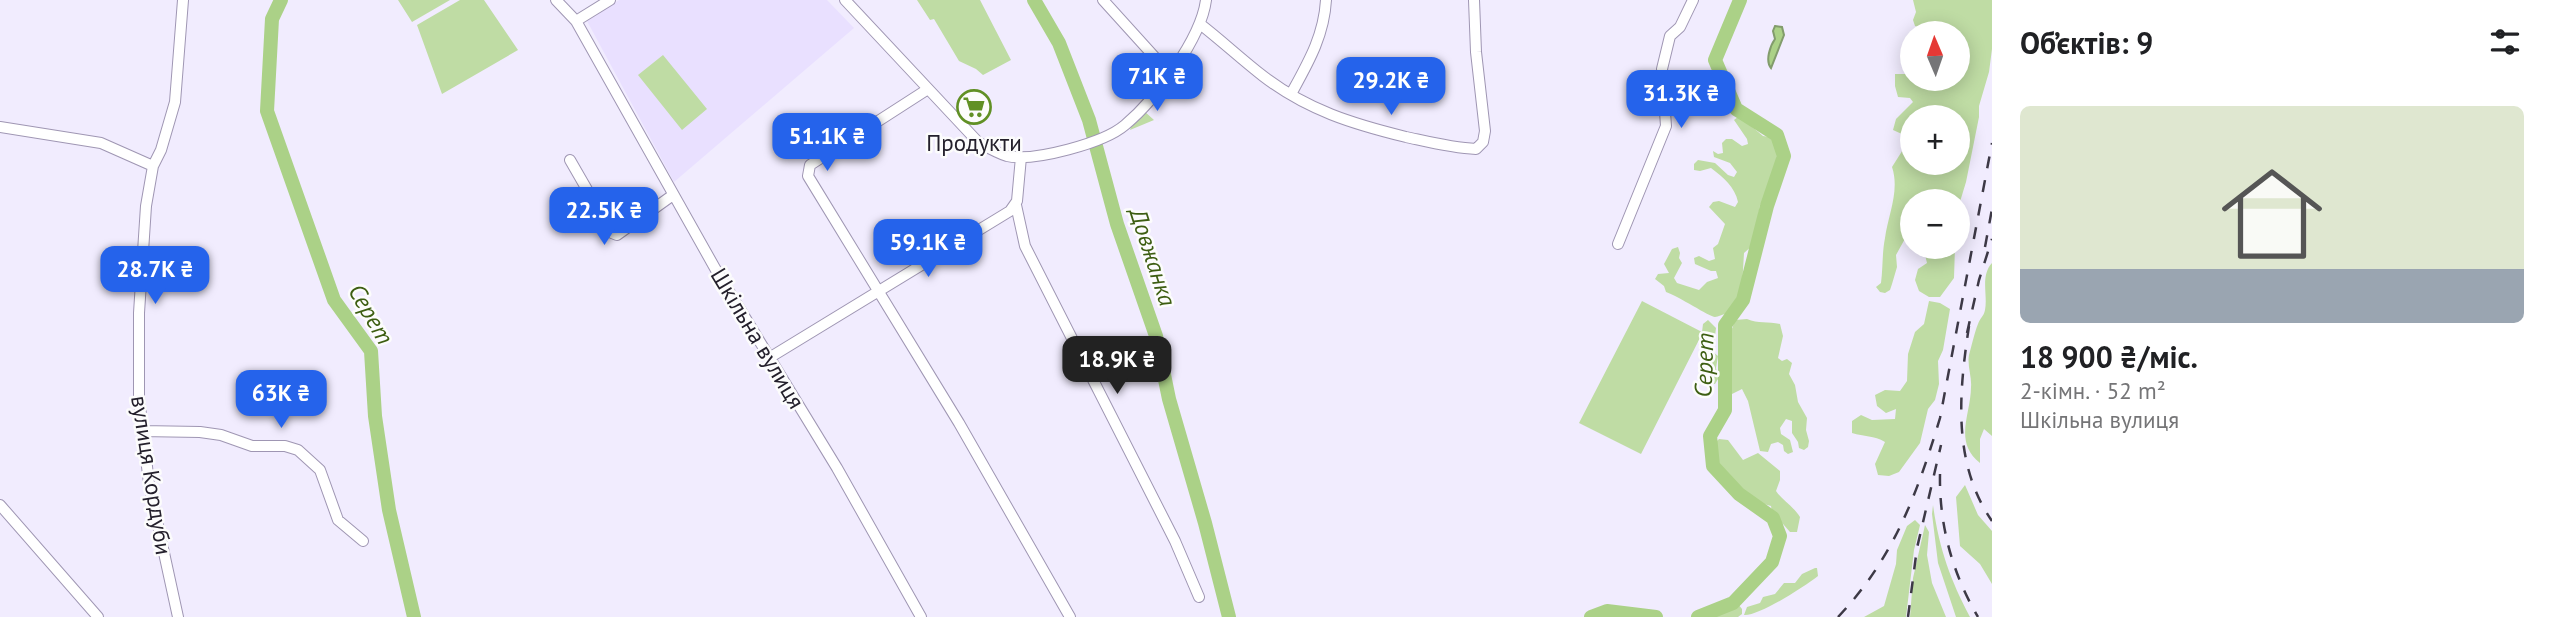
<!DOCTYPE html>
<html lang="uk">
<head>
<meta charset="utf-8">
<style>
  :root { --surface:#fff; --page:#f2f2f2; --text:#202124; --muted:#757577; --line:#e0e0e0; --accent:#2563eb }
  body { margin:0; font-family:"PT Sans",sans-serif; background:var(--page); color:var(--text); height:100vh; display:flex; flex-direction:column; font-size:26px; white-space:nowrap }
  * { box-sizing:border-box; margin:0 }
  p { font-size:23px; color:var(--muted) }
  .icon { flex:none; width:38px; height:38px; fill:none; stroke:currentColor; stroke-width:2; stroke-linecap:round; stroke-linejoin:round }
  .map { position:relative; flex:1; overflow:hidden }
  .drawer { display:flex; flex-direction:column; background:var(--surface); width:560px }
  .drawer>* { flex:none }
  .needle { width:46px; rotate:358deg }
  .tools { position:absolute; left:1900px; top:21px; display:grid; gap:14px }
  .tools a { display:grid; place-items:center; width:70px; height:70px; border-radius:50%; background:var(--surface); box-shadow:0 4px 18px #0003; font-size:35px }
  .price { position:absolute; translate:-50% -60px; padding:0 16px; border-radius:14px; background:var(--accent); color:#fff; font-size:23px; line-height:46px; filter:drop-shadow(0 2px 4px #0008) }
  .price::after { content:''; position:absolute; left:50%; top:42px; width:21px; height:16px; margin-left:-10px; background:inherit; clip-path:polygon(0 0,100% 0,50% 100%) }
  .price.on { background:#222; color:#fff }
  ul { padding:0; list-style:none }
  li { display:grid; align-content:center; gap:14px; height:371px; padding:0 28px }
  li+li { border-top:2px solid var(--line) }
  li span { display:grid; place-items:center; height:217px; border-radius:10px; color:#555 }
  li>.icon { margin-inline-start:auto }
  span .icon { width:126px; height:126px; fill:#fffc; stroke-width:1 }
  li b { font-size:30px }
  h2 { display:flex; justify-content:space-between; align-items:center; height:84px; padding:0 28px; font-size:30px }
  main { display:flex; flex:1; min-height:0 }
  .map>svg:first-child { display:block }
  .built { fill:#e9e0ff }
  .green { fill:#bfdca4; fill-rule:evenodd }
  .water { fill:#abd187; stroke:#829c6c; stroke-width:2 }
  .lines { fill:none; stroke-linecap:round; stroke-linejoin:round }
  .river { stroke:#abd187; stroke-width:14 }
  .minor-casing { stroke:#9f96b3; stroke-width:12 }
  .minor { stroke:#fff; stroke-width:10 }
  .rail { stroke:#3d3946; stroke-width:2.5; stroke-dasharray:12 12; stroke-linecap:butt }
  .labels { text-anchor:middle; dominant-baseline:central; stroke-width:5; stroke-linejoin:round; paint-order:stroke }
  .poi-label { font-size:23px; fill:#24202c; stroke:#fcfcfc }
  .street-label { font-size:23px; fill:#24202c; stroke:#fcfcfc }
  .water-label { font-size:24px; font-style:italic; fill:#3d5e12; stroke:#fcfcfc }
</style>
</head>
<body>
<main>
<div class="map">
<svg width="1992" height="617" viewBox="0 0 1992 617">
  <rect width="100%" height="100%" fill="#f1ecfe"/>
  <!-- built -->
  <path class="built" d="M 619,0 L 827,0 L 854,28 L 674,182 L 587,21 Z"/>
  <!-- green -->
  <path class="green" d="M 398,0 L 450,0 L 412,22 Z
    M 460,0 L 484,0 L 518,50 L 442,94 L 417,25 Z
    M 917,0 L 980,0 L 1011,60 L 983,75 L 976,69 L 959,61 L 934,19 L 930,20 Z
    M 1913,0 L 1992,0 L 1992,49 L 1989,72 L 1979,106 L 1979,117 L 1966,182 L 1959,205 L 1958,222 L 1958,201 L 1913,201 L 1913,236 L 1907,235 L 1896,255 L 1897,267 L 1892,284 L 1890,290 L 1885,293 L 1880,292 L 1876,287 L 1881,283 C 1883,268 1882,253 1885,238 C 1888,215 1900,191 1892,167 L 1904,148 L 1904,135 L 1893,130 L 1896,119 L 1913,102 L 1910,98 L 1898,97 L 1895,86 L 1895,74 L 1907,74 L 1916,80 L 1958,79 L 1958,33 L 1921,33 L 1920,28 L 1915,26 L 1913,20 L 1916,12 ZM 1913,117 L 1958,117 L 1958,163 L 1913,163 Z
    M 663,55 L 707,109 L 682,130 L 638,75 Z
    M 1144,111 L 1154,120 L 1130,130 L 1131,127 Z
    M 1739,116 L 1763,136 L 1769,137 L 1778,145 L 1774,185 L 1760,205 L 1753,245 L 1744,253 L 1742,287 L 1737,309 C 1730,311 1722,316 1715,317 C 1710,317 1678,296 1666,292 L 1664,286 L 1655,279 L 1658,274 L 1669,273 L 1664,264 L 1672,249 L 1678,247 L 1680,253 L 1679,258 L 1682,263 L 1674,278 L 1677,283 L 1699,290 L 1707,282 L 1718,278 L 1716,271 L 1711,271 L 1695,264 L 1694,258 L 1699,256 L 1709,261 L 1715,259 L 1713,248 L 1718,244 L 1725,224 L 1709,207 L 1713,202 L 1719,201 L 1735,207 L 1738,202 C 1735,187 1723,177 1711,168 L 1700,171 L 1694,170 L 1694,164 L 1698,160 L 1715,163 L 1728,175 L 1734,177 L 1737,172 L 1730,163 L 1714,157 L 1713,151 L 1718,154 L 1723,153 L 1722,143 L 1726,139 L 1732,139 L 1742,146 L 1748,144 L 1747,139 L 1734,120 Z
    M 1923,247 L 1955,247 L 1954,278 L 1940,297 L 1929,297 L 1919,291 L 1915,280 L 1918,269 L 1927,263 Z
    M 1992,263 L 1992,436 L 1984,429 L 1980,439 L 1980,463 C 1953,442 1971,414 1971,387 C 1972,377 1967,366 1969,355 C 1971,348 1975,331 1978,324 C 1980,318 1984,316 1985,310 C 1988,295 1980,276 1992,263 Z
    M 1642,301 L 1702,332 L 1703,324 L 1708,320 L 1716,328 L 1713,352 L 1718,356 L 1716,368 L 1718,379 L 1715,384 L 1709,383 L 1703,332 L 1641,454 L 1579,423 Z
    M 1929,301 L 1940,303 L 1950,309 L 1943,350 L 1938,361 L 1939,384 L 1935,400 L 1928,409 L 1920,443 L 1899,472 L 1889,476 L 1878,475 L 1875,464 L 1885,442 C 1874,435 1864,437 1852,433 L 1852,421 L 1861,415 L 1872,420 L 1895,419 L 1896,409 L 1886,413 L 1877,406 L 1875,395 L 1885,390 L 1900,391 L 1907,381 L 1908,354 L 1915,332 L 1924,324 Z
    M 1747,319 C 1758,324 1768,321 1780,324 L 1783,336 L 1778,358 L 1782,361 L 1787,359 L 1792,363 L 1789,374 L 1795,385 L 1798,402 L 1807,418 L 1806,430 L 1809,441 L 1808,447 L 1804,450 L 1799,448 L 1798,442 L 1792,433 L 1792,421 L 1786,419 L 1780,428 L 1781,434 L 1790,440 L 1793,452 L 1788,454 L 1784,451 L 1783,445 L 1778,442 L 1771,444 L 1768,452 L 1760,451 L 1748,401 L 1742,389 L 1732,394 C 1711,368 1726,348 1735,320 Z
    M 1719,439 L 1728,440 L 1743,460 L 1758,453 L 1780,471 L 1780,480 L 1776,491 C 1781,499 1793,506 1800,517 L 1797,532 L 1790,532 L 1783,524 L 1773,518 L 1771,506 L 1746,499 L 1723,480 L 1716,463 L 1715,443 Z
    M 1965,485 L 1978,515 L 1992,531 L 1992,584 L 1980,564 L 1960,546 L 1956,497 Z
    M 1933,505 C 1939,548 1950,579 1970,617 L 1956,617 L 1938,563 L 1932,514 Z
    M 1915,520 L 1920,525 L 1914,550 L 1906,617 L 1864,617 L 1884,606 L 1896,564 L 1897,550 L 1907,526 Z
    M 1925,525 L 1929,532 L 1927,555 L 1932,583 L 1946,617 L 1910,617 L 1913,578 Z
    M 1815,568 L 1817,568 L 1818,576 C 1804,587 1759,616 1744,615 L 1747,607 L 1760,603 L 1763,597 L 1775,594 L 1784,583 L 1795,583 L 1802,574 Z
    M 1738,604 L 1742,609 L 1742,614 L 1738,617 L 1703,617 Z"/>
  <!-- water -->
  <path class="water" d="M 1775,26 L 1782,27 L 1784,35 L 1771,68 C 1765,61 1770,46 1775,39 L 1773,31 Z"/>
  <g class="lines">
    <!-- river -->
    <path class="river" d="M 281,0 L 272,19 L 267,111 L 334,300 L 371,351 L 375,416 L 389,510 L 414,617
      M 1034,0 L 1059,43 L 1089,120 L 1117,224 L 1156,336 L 1169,399 L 1205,523 L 1229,617
      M 1591,617 L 1607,611 L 1656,617
      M 1698,617 L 1733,603 L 1772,562 L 1780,536 L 1773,518 L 1739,494 L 1713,466 L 1710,436 L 1725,410 L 1725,325 L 1743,300 L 1767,206 L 1784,156 L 1777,135 L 1736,109 L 1715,60 L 1740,0"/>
    <!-- minor casing -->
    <g class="minor-casing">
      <path id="minor" d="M 556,0 L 576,21 L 716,270 L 837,468 L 921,617
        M 845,0 L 978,142 C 987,147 997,153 1007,156 C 1034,162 1104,143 1125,125 C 1155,100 1201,39 1206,0
        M 1103,0 L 1170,74
        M 576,21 L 610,0
        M 1200,24 C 1222,41 1241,59 1263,76 C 1307,110 1353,124 1406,137 C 1429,142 1452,148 1476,149 L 1483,142 L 1485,131 L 1476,52 L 1474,0
        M 928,89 L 810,165 L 808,176 L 959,423 L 1070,617
        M 1291,94 C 1308,63 1324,36 1326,0
        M 0,127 L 101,143 L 153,166
        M 570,160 L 612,233 L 617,235 L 673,195
        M 1016,205 L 1025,246 L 1175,541 L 1199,597
        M 1618,244 L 1666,126 L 1662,69 L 1670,36 L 1680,27 L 1693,0
        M 769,358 L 1010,211 L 1017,201 L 1021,157
        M 141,431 L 200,432 L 221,435 L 252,446 L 285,446 L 298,450 L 320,470 L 338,520 L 363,541
        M 0,505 L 98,617
        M 178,617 L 149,484 L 139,397 L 139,313 L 146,206 L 153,166 L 161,150 L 175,102 L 183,0"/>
    </g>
    <!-- minor -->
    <use href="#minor" class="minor"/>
    <!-- rail -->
    <path class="rail" d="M 1985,247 L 1992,209
      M 1969,326 C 1959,392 1952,463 1992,521
      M 1967,333 L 1979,280 L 1992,239
      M 1940,474 C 1939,524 1952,573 1978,617
      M 1838,617 C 1894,558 1917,494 1940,418 L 1992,143
      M 1908,617 L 1917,548 L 1941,445"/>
  </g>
  <!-- icons -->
  <defs>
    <g id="supermarket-ring" transform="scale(1.75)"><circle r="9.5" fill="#fcfcfc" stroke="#619025" stroke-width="1.5"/><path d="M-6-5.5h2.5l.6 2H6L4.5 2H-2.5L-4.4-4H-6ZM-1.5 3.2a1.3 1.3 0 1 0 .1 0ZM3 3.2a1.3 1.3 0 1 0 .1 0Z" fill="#619025"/></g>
  </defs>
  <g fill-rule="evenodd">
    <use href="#supermarket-ring" x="974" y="107"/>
  </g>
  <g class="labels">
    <!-- poi labels -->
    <g class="poi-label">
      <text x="974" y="142">Продукти</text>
    </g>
    <!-- street labels -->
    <g class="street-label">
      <text transform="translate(758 338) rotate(59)">Шкільна вулиця</text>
      <text transform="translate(152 475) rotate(81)">вулиця Кордуби</text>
    </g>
    <!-- water labels -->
    <g class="water-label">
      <text transform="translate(1153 257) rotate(72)">Довжанка</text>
      <text transform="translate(371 314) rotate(60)">Серет</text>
      <text transform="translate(1704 365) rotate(-88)">Серет</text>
    </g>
  </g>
</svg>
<div class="tools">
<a><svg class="needle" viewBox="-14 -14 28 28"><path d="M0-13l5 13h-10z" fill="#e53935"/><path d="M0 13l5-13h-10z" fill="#757577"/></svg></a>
<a>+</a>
<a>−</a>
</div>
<b class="price" style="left:1157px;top:113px">71K ₴</b>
<b class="price" style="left:1391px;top:117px">29.2K ₴</b>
<b class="price" style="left:1681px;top:130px">31.3K ₴</b>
<b class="price" style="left:827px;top:173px">51.1K ₴</b>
<b class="price" style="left:604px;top:247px">22.5K ₴</b>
<b class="price" style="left:928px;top:279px">59.1K ₴</b>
<b class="price" style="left:155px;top:306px">28.7K ₴</b>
<b class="price on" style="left:1117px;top:396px">18.9K ₴</b>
<b class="price" style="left:281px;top:430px">63K ₴</b>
</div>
<section class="drawer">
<h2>Об’єктів: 9<svg class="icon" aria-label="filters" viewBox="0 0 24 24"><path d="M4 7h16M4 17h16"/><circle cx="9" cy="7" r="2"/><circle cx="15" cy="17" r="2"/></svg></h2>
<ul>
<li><span style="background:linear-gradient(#dfe7d0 75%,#9aa5b1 0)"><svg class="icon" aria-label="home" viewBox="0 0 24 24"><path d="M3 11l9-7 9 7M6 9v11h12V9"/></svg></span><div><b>18 900 ₴/міс.</b><p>2-кімн. · 52 m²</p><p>Шкільна вулиця</p></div></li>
</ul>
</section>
</main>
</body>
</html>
